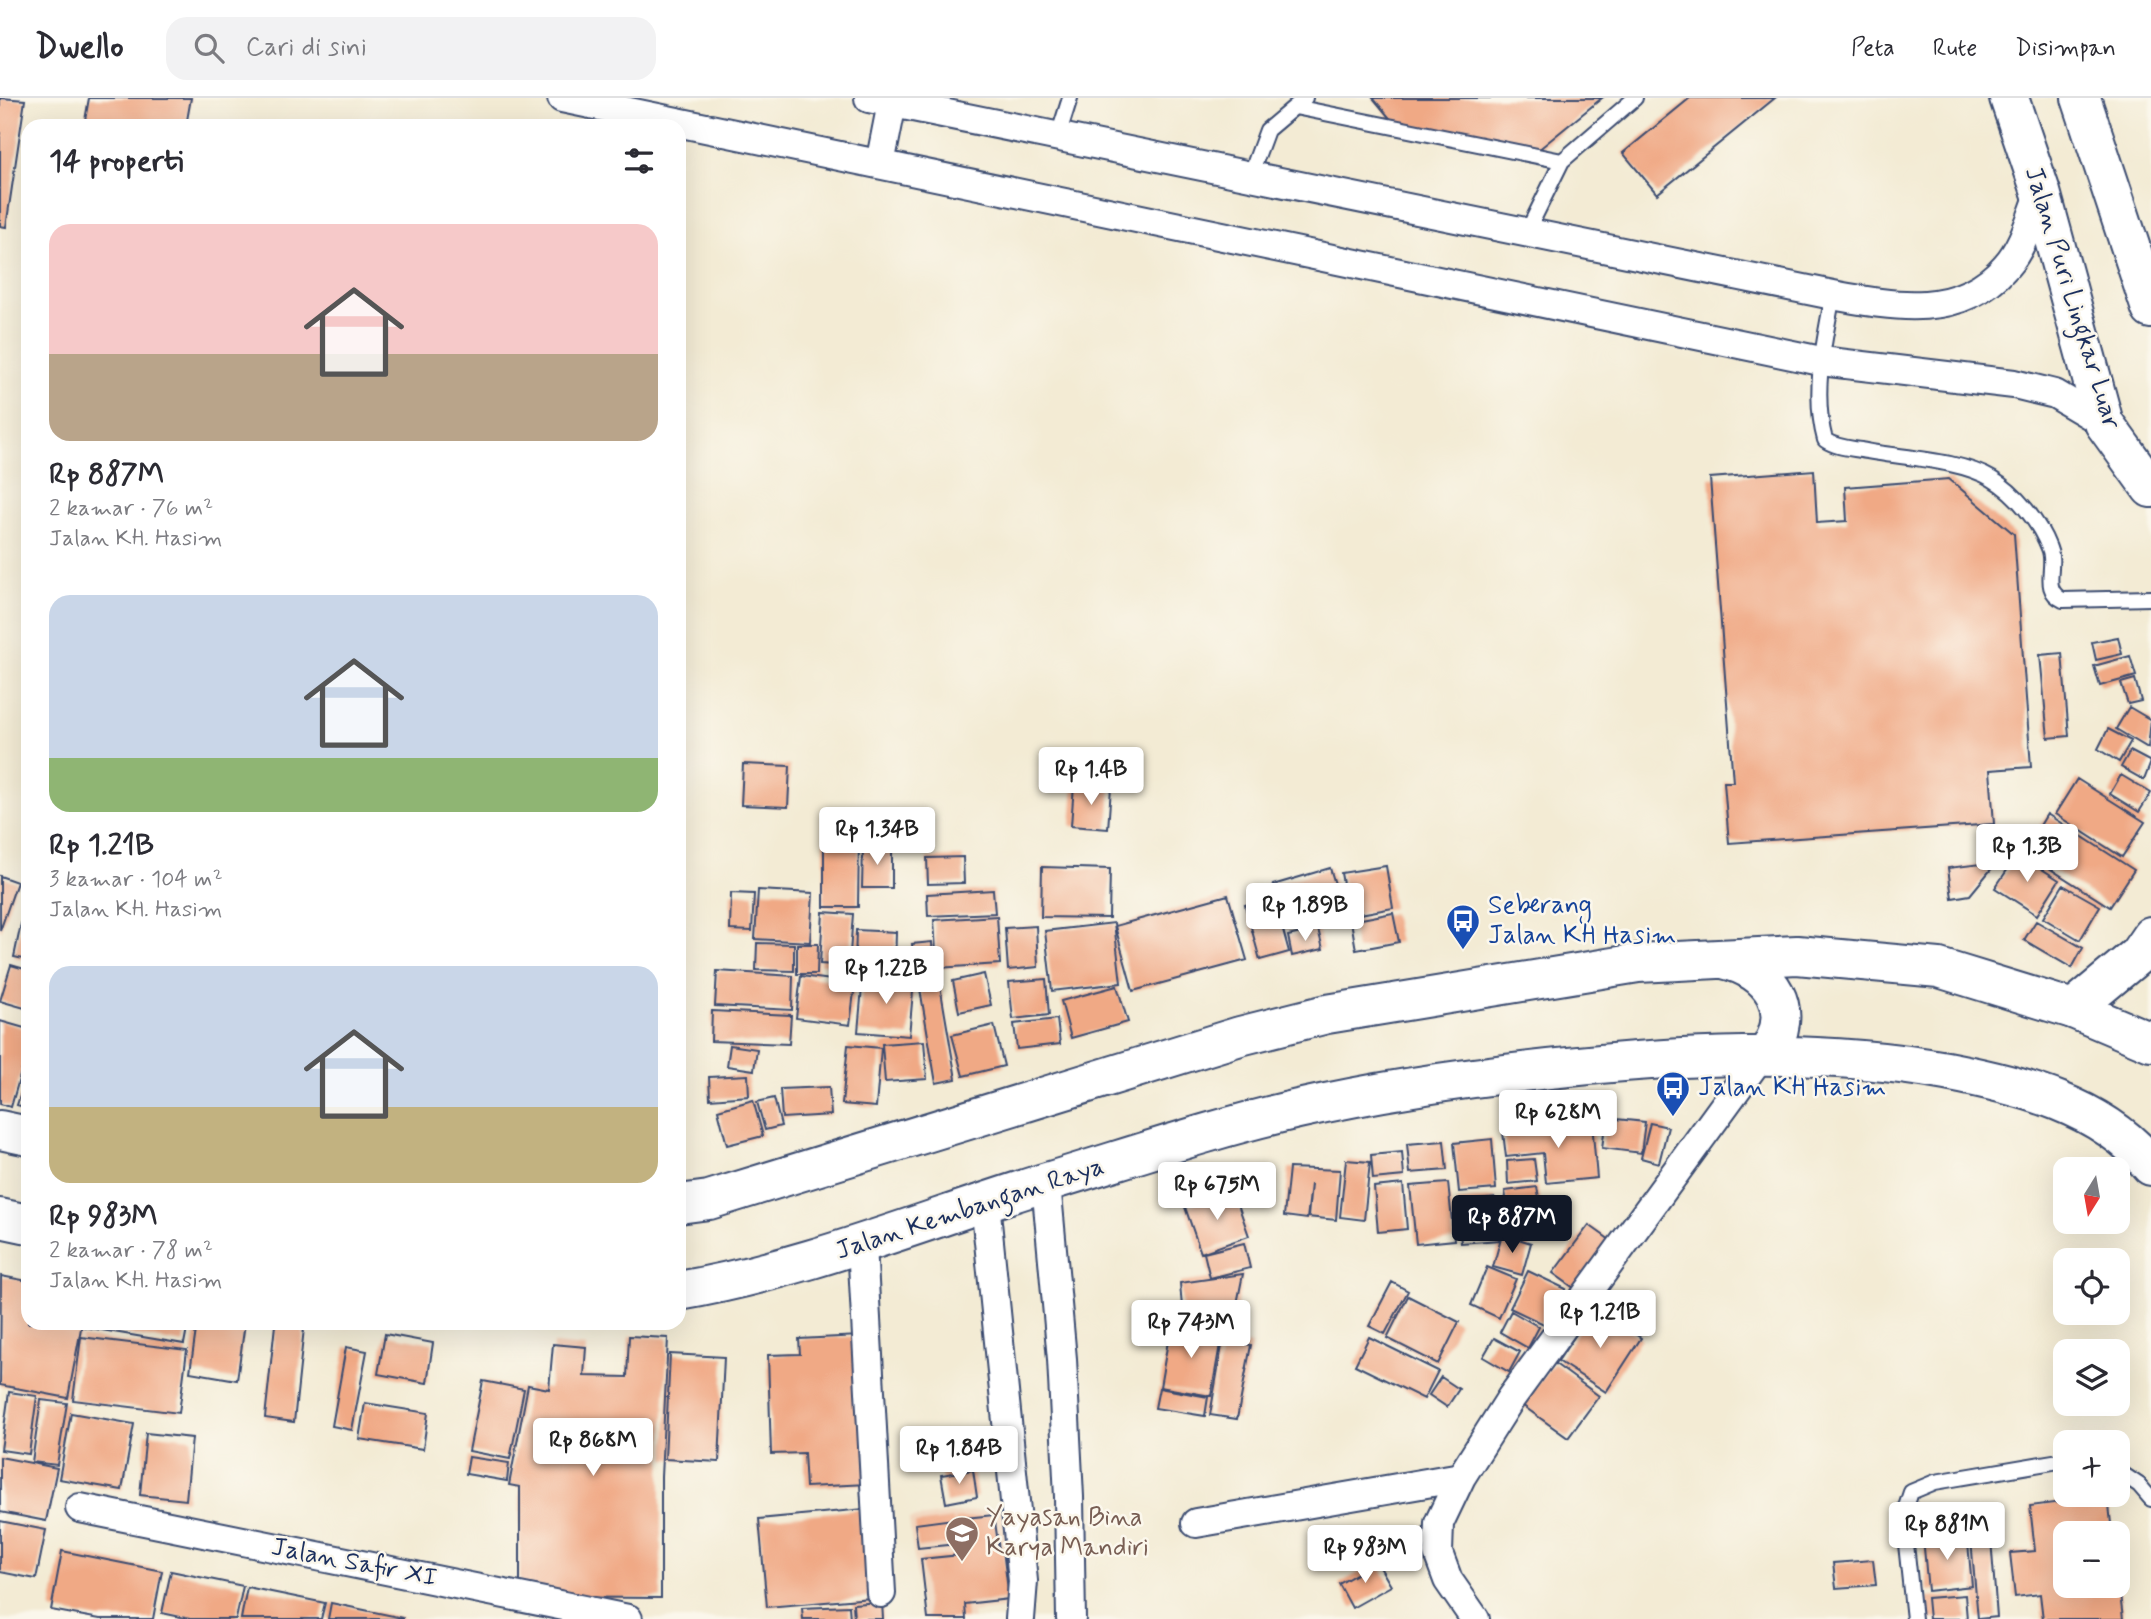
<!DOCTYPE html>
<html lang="id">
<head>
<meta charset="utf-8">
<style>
  :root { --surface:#fff; --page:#f2f2f3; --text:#2b2b33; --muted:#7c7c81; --line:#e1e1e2; --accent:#111827 }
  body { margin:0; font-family:Mynerve,sans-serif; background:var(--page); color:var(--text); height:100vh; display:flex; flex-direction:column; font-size:26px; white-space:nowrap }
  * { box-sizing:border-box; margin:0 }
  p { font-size:23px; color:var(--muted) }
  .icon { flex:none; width:38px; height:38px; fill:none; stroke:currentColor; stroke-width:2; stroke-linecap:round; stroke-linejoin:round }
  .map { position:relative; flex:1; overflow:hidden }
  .details { position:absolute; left:21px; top:21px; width:665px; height:1211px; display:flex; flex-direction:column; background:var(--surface); border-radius:21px; box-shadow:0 7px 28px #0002 }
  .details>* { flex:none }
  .needle { width:46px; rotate:191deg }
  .fabs { position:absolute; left:2053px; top:1059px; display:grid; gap:14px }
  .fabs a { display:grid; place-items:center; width:77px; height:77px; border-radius:14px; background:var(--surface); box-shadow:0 7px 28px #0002; font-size:35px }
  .price { position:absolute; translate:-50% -60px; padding:0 16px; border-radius:7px; background:#fff; color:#222; font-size:23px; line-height:46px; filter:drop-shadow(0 2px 4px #0008) }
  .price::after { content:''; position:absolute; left:50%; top:42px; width:21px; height:16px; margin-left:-10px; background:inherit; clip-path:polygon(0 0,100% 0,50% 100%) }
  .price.active { background:var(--accent); color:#fff }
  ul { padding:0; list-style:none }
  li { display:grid; align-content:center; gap:14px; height:371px; padding:0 28px }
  li span { display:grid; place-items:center; height:217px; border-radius:21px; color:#555 }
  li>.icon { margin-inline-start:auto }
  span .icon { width:126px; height:126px; fill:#fffc; stroke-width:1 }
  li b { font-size:30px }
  h2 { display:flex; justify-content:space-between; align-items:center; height:84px; padding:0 28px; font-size:30px }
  header { display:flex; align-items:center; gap:42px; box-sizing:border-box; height:98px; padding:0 35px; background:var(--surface); border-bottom:2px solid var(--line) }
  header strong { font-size:33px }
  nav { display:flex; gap:38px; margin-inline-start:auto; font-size:24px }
  .search { width:490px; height:63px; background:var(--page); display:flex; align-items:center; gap:18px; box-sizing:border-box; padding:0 24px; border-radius:21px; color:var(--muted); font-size:26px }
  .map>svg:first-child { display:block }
  .built { fill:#f1d5bd }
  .building { fill:#f0a985 }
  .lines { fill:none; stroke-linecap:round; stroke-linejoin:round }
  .service-casing { stroke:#3b4b70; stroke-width:18 }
  .minor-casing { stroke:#3b4b70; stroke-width:32 }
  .secondary-casing { stroke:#3b4b70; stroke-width:42 }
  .primary-casing { stroke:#3b4b70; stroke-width:42 }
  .service { stroke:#fff; stroke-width:14 }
  .minor { stroke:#fff; stroke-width:28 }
  .secondary { stroke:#fff; stroke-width:38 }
  .primary { stroke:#fff; stroke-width:38 }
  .labels { text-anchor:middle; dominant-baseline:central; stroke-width:5; stroke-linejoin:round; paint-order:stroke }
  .street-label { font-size:26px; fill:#1b2f5e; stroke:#fbf7ec }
  .transit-label { font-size:26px; fill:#164399; stroke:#fbf7ec; text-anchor:start }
  .education-label { font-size:26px; fill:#785e54; stroke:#fbf7ec; text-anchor:start }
</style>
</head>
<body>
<header>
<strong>Dwello</strong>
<div class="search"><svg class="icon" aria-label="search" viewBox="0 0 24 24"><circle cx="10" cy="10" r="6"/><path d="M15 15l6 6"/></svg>Cari di sini</div>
<nav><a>Peta</a><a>Rute</a><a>Disimpan</a></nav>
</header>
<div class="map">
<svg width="2151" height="1521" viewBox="0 0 2151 1521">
  <rect width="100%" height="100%" fill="#fbf7ec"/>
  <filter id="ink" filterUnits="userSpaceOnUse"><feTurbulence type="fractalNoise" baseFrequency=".0143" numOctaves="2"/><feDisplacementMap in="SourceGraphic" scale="14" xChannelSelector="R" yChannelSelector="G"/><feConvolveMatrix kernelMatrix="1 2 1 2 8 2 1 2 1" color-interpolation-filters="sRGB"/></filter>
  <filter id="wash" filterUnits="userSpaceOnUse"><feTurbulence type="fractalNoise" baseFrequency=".00686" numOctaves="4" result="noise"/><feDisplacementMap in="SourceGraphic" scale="28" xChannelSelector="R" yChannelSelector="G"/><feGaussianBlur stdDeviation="1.57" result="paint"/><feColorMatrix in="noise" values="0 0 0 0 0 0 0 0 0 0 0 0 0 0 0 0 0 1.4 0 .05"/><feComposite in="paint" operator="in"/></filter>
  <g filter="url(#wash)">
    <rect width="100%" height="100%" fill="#f3ebd4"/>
    <!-- built -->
    <path class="built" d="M 1003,1410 L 1016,1509 L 972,1515 L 973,1521 L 922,1521 L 909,1421 Z"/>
    <g id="blocks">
      <!-- building -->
      <path class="building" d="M 0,0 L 25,2 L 6,129 L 0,128 Z
        M 89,0 L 191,0 L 186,28 L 84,28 Z
        M 1373,0 L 1602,0 L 1537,53 L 1393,24 Z
        M 1690,0 L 1775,0 L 1657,96 L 1623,55 Z
        M 1814,372 L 1817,425 L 1847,423 L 1845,389 L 1949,381 L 2014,436 L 2031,669 L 1990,672 L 1994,726 L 1729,745 L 1724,684 L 1733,684 L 1710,380 Z
        M 2118,539 L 2122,556 L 2096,562 L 2092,544 Z
        M 2062,555 L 2069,638 L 2048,640 L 2040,557 Z
        M 2130,558 L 2136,578 L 2100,588 L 2094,568 Z
        M 2135,581 L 2141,603 L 2128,606 L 2121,585 Z
        M 2129,609 L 2151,622 L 2148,650 L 2116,631 Z
        M 2108,631 L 2131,643 L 2119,664 L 2098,651 Z
        M 2130,653 L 2151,664 L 2144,682 L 2121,669 Z
        M 743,666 L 790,668 L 788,709 L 741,707 Z
        M 2121,677 L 2151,695 L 2139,714 L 2110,696 Z
        M 2077,681 L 2145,724 L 2122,759 L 2055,716 Z
        M 1074,687 L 1111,690 L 1108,731 L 1071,728 Z
        M 2047,716 L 2134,772 L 2110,809 L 2024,754 Z
        M 824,740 L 859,740 L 858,809 L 824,809 Z
        M 863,747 L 892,747 L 892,790 L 862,790 Z
        M 2018,756 L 2059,782 L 2037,817 L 1995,790 Z
        M 963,759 L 964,785 L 928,786 L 927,760 Z
        M 1997,764 L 1970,797 L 1952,800 L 1948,770 Z
        M 1386,768 L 1393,810 L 1349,818 L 1341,775 Z
        M 1042,769 L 1110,771 L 1109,820 L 1041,819 Z
        M 1330,770 L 1344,815 L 1287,832 L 1273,787 Z
        M 0,778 L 17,784 L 0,833 Z
        M 2063,787 L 2100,808 L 2080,842 L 2043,820 Z
        M 758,792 L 813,795 L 810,844 L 755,841 Z
        M 993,792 L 995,815 L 928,818 L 927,796 Z
        M 731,795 L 754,796 L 752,833 L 730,832 Z
        M 1228,797 L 1247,862 L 1133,893 L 1115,828 Z
        M 1274,799 L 1289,854 L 1260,862 L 1245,807 Z
        M 24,812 L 28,813 L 28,862 L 14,859 Z
        M 823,814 L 853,816 L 849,868 L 820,866 Z
        M 1393,815 L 1399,844 L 1356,852 L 1351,823 Z
        M 997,818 L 1000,866 L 937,870 L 934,822 Z
        M 2036,823 L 2083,850 L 2072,870 L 2024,842 Z
        M 1114,825 L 1121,885 L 1052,893 L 1045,833 Z
        M 1036,828 L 1038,869 L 1008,872 L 1005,830 Z
        M 1318,831 L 1323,851 L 1292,858 L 1288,838 Z
        M 856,832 L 896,834 L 895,871 L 855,869 Z
        M 932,844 L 933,865 L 914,866 L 912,846 Z
        M 757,845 L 794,846 L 794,873 L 756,872 Z
        M 797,846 L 818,846 L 817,876 L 797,876 Z
        M 11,867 L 28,872 L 28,911 L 0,903 Z
        M 937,870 L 956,981 L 936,985 L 917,873 Z
        M 717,873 L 793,878 L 792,912 L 715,908 Z
        M 984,876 L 991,907 L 959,914 L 953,883 Z
        M 801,878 L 855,885 L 850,927 L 796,920 Z
        M 863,878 L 914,882 L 909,938 L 858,934 Z
        M 1046,881 L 1049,917 L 1013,921 L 1009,884 Z
        M 1117,888 L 1128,924 L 1071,940 L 1061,903 Z
        M 712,913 L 791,917 L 789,946 L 711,943 Z
        M 1057,921 L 1060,946 L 1017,951 L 1014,926 Z
        M 0,923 L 28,931 L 28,950 L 11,1009 L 0,1006 Z
        M 994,927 L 1004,968 L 963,978 L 952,937 Z
        M 924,943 L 927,981 L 885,984 L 882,946 Z
        M 730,947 L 757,951 L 754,972 L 727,968 Z
        M 848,947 L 881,950 L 876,1009 L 842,1006 Z
        M 28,974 L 28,1010 L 17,1007 Z
        M 748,977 L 749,998 L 710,1001 L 709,979 Z
        M 829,989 L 831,1017 L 782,1020 L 780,991 Z
        M 774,1000 L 781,1028 L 765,1032 L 757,1004 Z
        M 753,1002 L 763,1038 L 727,1047 L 718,1012 Z
        M 1606,1020 L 1645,1024 L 1641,1055 L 1602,1050 Z
        M 1592,1025 L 1597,1080 L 1546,1085 L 1543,1055 L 1506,1059 L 1503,1034 Z
        M 1650,1025 L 1668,1029 L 1659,1065 L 1641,1060 Z
        M 1492,1041 L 1496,1091 L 1459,1094 L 1454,1045 Z
        M 1444,1043 L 1447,1072 L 1410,1075 L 1407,1046 Z
        M 1402,1054 L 1404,1078 L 1373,1081 L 1371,1057 Z
        M 1534,1061 L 1537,1083 L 1508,1086 L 1507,1063 Z
        M 1346,1062 L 1370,1064 L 1364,1122 L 1340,1119 Z
        M 1289,1070 L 1340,1072 L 1336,1122 L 1308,1119 L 1311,1086 L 1307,1121 L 1284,1118 Z
        M 1448,1085 L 1454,1142 L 1416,1146 L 1410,1088 Z
        M 1403,1086 L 1407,1131 L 1378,1134 L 1374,1089 Z
        M 1537,1089 L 1542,1117 L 1509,1122 L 1505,1093 Z
        M 1233,1092 L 1249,1138 L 1201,1155 L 1185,1109 Z
        M 1495,1100 L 1499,1142 L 1461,1145 L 1457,1104 Z
        M 1589,1127 L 1610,1142 L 1574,1190 L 1553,1175 Z
        M 1502,1136 L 1531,1145 L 1522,1177 L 1493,1169 Z
        M 1244,1145 L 1250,1170 L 1210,1180 L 1204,1155 Z
        M 1487,1169 L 1516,1181 L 1499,1220 L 1471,1207 Z
        M 1528,1173 L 1566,1191 L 1548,1228 L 1510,1210 Z
        M 1243,1176 L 1235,1216 L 1183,1221 L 1180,1185 Z
        M 1,1178 L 28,1183 L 28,1225 L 82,1225 L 68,1300 L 0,1287 Z
        M 1392,1184 L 1408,1193 L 1385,1236 L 1369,1228 Z
        M 1408,1198 L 1459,1224 L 1438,1266 L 1387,1240 Z
        M 1594,1209 L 1641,1240 L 1606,1294 L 1558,1263 Z
        M 1511,1213 L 1539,1229 L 1528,1250 L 1500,1234 Z
        M 85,1225 L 188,1225 L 184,1246 L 84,1229 Z
        M 197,1225 L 245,1225 L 237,1282 L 190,1274 Z
        M 1171,1226 L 1222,1235 L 1211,1298 L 1160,1289 Z
        M 275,1227 L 304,1230 L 294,1324 L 265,1320 Z
        M 385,1236 L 433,1245 L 427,1285 L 378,1276 Z
        M 629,1238 L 668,1240 L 661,1379 L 661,1500 L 520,1499 L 520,1389 L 509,1387 L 528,1287 L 549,1291 L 553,1246 L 586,1249 L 584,1278 L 627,1279 Z
        M 860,1238 L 868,1386 L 806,1389 L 804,1355 L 771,1356 L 768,1257 L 800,1256 L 799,1241 Z
        M 81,1239 L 187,1252 L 179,1315 L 73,1302 Z
        M 1369,1239 L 1438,1273 L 1424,1301 L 1355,1267 Z
        M 1494,1240 L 1520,1254 L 1509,1274 L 1483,1259 Z
        M 1223,1242 L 1251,1247 L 1237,1321 L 1210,1317 Z
        M 346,1249 L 367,1253 L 352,1332 L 332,1328 Z
        M 670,1256 L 724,1259 L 719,1364 L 665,1361 Z
        M 1554,1265 L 1599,1298 L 1568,1340 L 1522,1307 Z
        M 1441,1279 L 1459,1291 L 1447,1309 L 1429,1297 Z
        M 483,1283 L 524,1291 L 510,1361 L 469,1353 Z
        M 1159,1290 L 1208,1299 L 1205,1318 L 1155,1310 Z
        M 9,1294 L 37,1298 L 29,1356 L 1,1352 Z
        M 41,1302 L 67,1305 L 57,1367 L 32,1364 Z
        M 365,1305 L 428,1315 L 423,1351 L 359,1341 Z
        M 71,1315 L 134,1326 L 122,1392 L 59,1381 Z
        M 146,1335 L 192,1340 L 186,1402 L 140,1397 Z
        M 0,1359 L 57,1370 L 46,1423 L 0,1414 Z
        M 469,1359 L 509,1365 L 507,1383 L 466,1376 Z
        M 973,1372 L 977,1399 L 946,1405 L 941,1377 Z
        M 2108,1398 L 2112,1435 L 2065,1435 L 2065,1488 L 2119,1488 L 2123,1521 L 2043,1521 L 2040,1496 L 2015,1499 L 2010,1455 L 2035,1453 L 2030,1408 Z
        M 864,1411 L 871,1500 L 767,1509 L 759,1421 Z
        M 994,1417 L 999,1452 L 1003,1452 L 1009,1501 L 965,1506 L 966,1521 L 928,1521 L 921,1461 L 960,1457 L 955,1421 Z
        M 953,1421 L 957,1446 L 918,1450 L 915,1426 Z
        M 0,1423 L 46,1432 L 36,1481 L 0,1474 Z
        M 1990,1428 L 1997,1519 L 1978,1521 L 1970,1430 Z
        M 1967,1435 L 1972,1488 L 1928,1493 L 1923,1439 Z
        M 62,1453 L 162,1473 L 153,1521 L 100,1521 L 51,1512 Z
        M 1873,1462 L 1876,1487 L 1836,1490 L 1833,1465 Z
        M 1377,1464 L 1391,1488 L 1352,1510 L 1339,1486 Z
        M 171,1473 L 243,1488 L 236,1521 L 190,1521 L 162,1515 Z
        M 247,1489 L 325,1505 L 321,1521 L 241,1521 Z
        M 1965,1497 L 1967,1521 L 1929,1521 L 1927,1500 Z
        M 882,1504 L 883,1521 L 854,1521 L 853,1506 Z
        M 331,1505 L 403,1520 L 403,1521 L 328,1521 Z
        M 849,1508 L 850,1521 L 803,1521 L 802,1510 Z"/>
    </g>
  </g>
  <g filter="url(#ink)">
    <use href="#blocks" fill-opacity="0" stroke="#3b4b70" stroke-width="2"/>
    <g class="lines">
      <!-- service casing -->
      <g class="service-casing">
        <path id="service" d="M 1295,9 L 1562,63
          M 1058,38 L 1070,0
          M 1250,78 L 1267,32 L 1305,0
          M 1527,134 L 1562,63 L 1635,0
          M 1833,197 C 1824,245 1812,294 1825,342 C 1835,349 1849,350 1861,352 C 1899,360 1959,361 1992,381 C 2016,395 2039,424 2049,450 C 2057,468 2040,492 2063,502 L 2151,500
          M 2118,1373 L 2139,1387 L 2151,1401
          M 1914,1521 L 1903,1418 L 1911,1394 L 1935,1384 L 2065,1362"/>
      </g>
      <!-- minor casing -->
      <g class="minor-casing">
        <path id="minor" d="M 562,0 L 1821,263 L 2014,286 L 2055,296 L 2104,325
          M 869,0 L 1833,197 C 1895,209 1960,221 2006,168 C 2024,148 2031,119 2041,94
          M 880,66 L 892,5
          M 1046,1085 L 1062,1261 L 1069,1399 L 1071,1521
          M 985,1104 L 1023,1483 L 1020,1521
          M 862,1147 L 881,1495
          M 80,1410 L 628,1521
          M 1196,1425 L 1461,1379
          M 1475,1521 L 1448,1482 L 1438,1455 L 1439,1425 L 1461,1379 L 1511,1300 L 1762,956"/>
      </g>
      <!-- secondary casing -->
      <g class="secondary-casing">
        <path id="secondary" d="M 1723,861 C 1772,872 1798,912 1767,956
          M 0,1032 L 28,1038
          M 679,1106 L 709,1102 L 1240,938 L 1327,916 L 1638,865 L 1797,857 L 1939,870 L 2073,911 L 2151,944
          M 0,1120 L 28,1126
          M 679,1193 C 806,1171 924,1122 1047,1084 C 1130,1059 1214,1030 1298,1011 C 1391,990 1484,977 1579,968 C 1702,956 1824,951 1946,973 C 2019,987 2103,1007 2151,1068"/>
      </g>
      <!-- primary casing -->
      <g class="primary-casing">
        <path id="primary" d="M 2009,0 L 2041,94 L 2104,325 L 2151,390
          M 2081,0 L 2151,211
          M 2073,911 L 2138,857 L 2151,838"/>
      </g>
      <!-- service -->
      <use href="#service" class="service"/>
      <!-- minor -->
      <use href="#minor" class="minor"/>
      <!-- secondary -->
      <use href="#secondary" class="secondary"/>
      <!-- primary -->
      <use href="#primary" class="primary"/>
    </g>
  </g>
  <!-- icons -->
  <defs>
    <g id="bus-pin" transform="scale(1.75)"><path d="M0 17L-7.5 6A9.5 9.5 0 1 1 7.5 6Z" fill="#1a4fb4" stroke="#fbf7ec"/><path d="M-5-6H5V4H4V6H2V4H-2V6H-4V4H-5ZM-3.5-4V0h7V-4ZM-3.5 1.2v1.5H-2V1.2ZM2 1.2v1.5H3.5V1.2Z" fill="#fff"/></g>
    <g id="university-pin" transform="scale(1.75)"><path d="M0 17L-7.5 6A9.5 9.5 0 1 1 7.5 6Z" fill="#8d6e63" stroke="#fbf7ec"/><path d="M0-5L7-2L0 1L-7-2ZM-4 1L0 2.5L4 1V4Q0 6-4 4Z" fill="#fff"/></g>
  </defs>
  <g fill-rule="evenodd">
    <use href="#bus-pin" x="1463" y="823"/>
    <use href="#bus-pin" x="1673" y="990"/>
    <use href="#university-pin" x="962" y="1435"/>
  </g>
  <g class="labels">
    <!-- street labels -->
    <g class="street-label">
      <text transform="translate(2072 200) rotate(73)">Jalan Puri Lingkar Luar</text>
      <text transform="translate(970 1111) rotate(-18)">Jalan Kembangan Raya</text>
      <text transform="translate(354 1465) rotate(11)">Jalan Safir XI</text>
    </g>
    <!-- transit labels -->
    <g class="transit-label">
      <text x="1488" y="808">Seberang<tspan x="1488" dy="30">Jalan KH Hasim</tspan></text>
      <text x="1698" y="990">Jalan KH Hasim</text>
    </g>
    <!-- education labels -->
    <g class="education-label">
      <text x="986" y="1420">Yayasan Bina<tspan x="986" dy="30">Karya Mandiri</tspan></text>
    </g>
  </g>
</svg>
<div class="fabs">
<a><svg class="needle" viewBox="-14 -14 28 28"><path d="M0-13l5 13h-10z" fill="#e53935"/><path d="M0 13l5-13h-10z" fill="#7c7c81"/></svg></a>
<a><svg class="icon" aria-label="locate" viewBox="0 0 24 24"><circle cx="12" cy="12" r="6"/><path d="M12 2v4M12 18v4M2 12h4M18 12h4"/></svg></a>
<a><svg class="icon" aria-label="layers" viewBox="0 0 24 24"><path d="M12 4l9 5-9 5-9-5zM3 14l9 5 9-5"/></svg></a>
<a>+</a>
<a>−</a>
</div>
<b class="price" style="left:1091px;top:709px">Rp 1.4B</b>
<b class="price" style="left:877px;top:769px">Rp 1.34B</b>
<b class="price" style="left:2027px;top:786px">Rp 1.3B</b>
<b class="price" style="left:1305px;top:845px">Rp 1.89B</b>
<b class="price" style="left:886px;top:908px">Rp 1.22B</b>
<b class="price" style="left:1558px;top:1052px">Rp 628M</b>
<b class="price" style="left:1217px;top:1124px">Rp 675M</b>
<b class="price active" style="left:1512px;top:1157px">Rp 887M</b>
<b class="price" style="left:1600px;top:1252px">Rp 1.21B</b>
<b class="price" style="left:1191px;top:1262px">Rp 743M</b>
<b class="price" style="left:593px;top:1380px">Rp 868M</b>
<b class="price" style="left:959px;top:1388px">Rp 1.84B</b>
<b class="price" style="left:1947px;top:1464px">Rp 881M</b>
<b class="price" style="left:1365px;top:1487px">Rp 983M</b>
<section class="details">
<h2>14 properti<svg class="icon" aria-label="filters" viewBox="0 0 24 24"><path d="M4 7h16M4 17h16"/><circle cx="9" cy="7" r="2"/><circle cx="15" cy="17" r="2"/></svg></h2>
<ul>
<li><span style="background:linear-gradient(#f6c9c9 60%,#b9a48a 0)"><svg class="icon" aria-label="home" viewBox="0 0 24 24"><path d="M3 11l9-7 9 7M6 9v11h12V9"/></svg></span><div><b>Rp 887M</b><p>2 kamar · 76 m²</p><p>Jalan KH. Hasim</p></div></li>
<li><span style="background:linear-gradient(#c9d6e8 75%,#8fb573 0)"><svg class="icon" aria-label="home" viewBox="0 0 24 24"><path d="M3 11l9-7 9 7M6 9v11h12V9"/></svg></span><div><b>Rp 1.21B</b><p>3 kamar · 104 m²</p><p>Jalan KH. Hasim</p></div></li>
<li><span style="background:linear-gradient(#c9d6e8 65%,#c2b280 0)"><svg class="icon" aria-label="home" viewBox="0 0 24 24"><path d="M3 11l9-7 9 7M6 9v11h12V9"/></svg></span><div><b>Rp 983M</b><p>2 kamar · 78 m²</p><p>Jalan KH. Hasim</p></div></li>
</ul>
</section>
</div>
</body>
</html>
